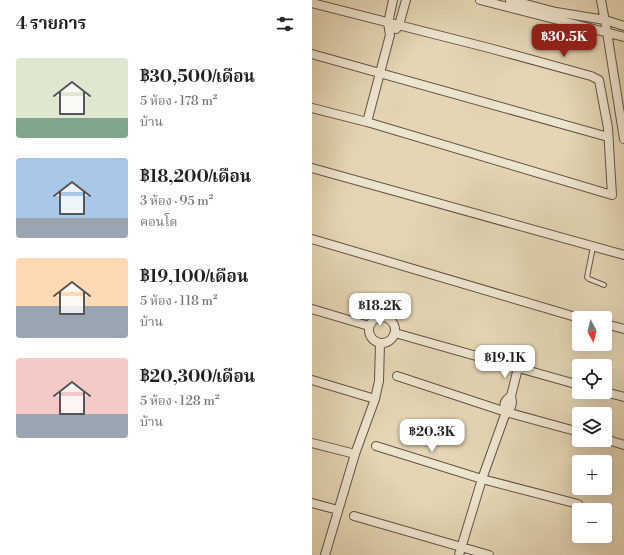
<!DOCTYPE html>
<html lang="th">
<head>
<meta charset="utf-8">
<style>
  :root { --surface:#fff; --page:#f2f2f2; --text:#222; --muted:#767676; --accent:#8f2418 }
  body { margin:0; font-family:"Libre Bodoni","Noto Serif Thai",serif; background:var(--page); color:var(--text); height:100vh; display:flex; flex-direction:column; font-size:15px; white-space:nowrap }
  * { box-sizing:border-box; margin:0 }
  p { font-size:13px; color:var(--muted) }
  .icon { flex:none; width:22px; height:22px; fill:none; stroke:currentColor; stroke-width:2; stroke-linecap:round; stroke-linejoin:round }
  .map { position:relative; flex:1; overflow:hidden }
  .drawer { display:flex; flex-direction:column; background:var(--surface); width:312px }
  .drawer>* { flex:none }
  .needle { width:26px; rotate:173deg }
  .fabs { position:absolute; left:260px; top:311px; display:grid; gap:8px }
  .fabs a { display:grid; place-items:center; width:40px; height:40px; border-radius:4px; background:var(--surface); box-shadow:0 4px 16px #0002; font-size:20px }
  .price { position:absolute; translate:-50% -34px; padding:0 9px; border-radius:8px; background:#fff; color:#222; font-size:13px; line-height:26px; filter:drop-shadow(0 1px 2px #0008) }
  .price::after { content:''; position:absolute; left:50%; top:24px; width:12px; height:9px; margin-left:-6px; background:inherit; clip-path:polygon(0 0,100% 0,50% 100%) }
  .price.current { background:var(--accent); color:#fff }
  ul { padding:0; list-style:none }
  li { display:flex; align-items:center; gap:12px; height:100px; padding:0 16px }
  li span { display:grid; place-items:center; flex:none; width:112px; height:80px; border-radius:4px; color:#555 }
  li>.icon { margin-inline-start:auto }
  span .icon { width:48px; height:48px; fill:#fffc; stroke-width:1 }
  li b { font-size:17px }
  h2 { display:flex; justify-content:space-between; align-items:center; height:48px; padding:0 16px; font-size:17px }
  main { display:flex; flex:1; min-height:0 }
  .map>svg:first-child { display:block }
  .lines { fill:none; stroke-linecap:round; stroke-linejoin:round }
  .lane-casing { stroke:#655244; stroke-width:6 }
  .street-casing { stroke:#655244; stroke-width:10 }
  .lane { stroke:#ede4ce; stroke-width:4 }
  .street { stroke:#ede4ce; stroke-width:8 }
</style>
</head>
<body>
<main>
<section class="drawer">
<h2>4 รายการ<svg class="icon" aria-label="filters" viewBox="0 0 24 24"><path d="M4 7h16M4 17h16"/><circle cx="9" cy="7" r="2"/><circle cx="15" cy="17" r="2"/></svg></h2>
<ul>
<li><span style="background:linear-gradient(#dfe7d0 75%,#7fa58c 0)"><svg class="icon" aria-label="home" viewBox="0 0 24 24"><path d="M3 11l9-7 9 7M6 9v11h12V9"/></svg></span><div><b>฿30,500/เดือน</b><p>5 ห้อง · 178 m²</p><p>บ้าน</p></div></li>
<li><span style="background:linear-gradient(#a9c7e8 75%,#9aa5b1 0)"><svg class="icon" aria-label="home" viewBox="0 0 24 24"><path d="M3 11l9-7 9 7M6 9v11h12V9"/></svg></span><div><b>฿18,200/เดือน</b><p>3 ห้อง · 95 m²</p><p>คอนโด</p></div></li>
<li><span style="background:linear-gradient(#ffd9b3 60%,#9aa5b1 0)"><svg class="icon" aria-label="home" viewBox="0 0 24 24"><path d="M3 11l9-7 9 7M6 9v11h12V9"/></svg></span><div><b>฿19,100/เดือน</b><p>5 ห้อง · 118 m²</p><p>บ้าน</p></div></li>
<li><span style="background:linear-gradient(#f6c9c9 70%,#9aa5b1 0)"><svg class="icon" aria-label="home" viewBox="0 0 24 24"><path d="M3 11l9-7 9 7M6 9v11h12V9"/></svg></span><div><b>฿20,300/เดือน</b><p>5 ห้อง · 128 m²</p><p>บ้าน</p></div></li>
</ul>
</section>
<div class="map">
<svg width="312" height="555" viewBox="0 0 312 555">
  <rect width="100%" height="100%" fill="#e4d6b4"/>
  <filter id="stains"><feTurbulence type="fractalNoise" baseFrequency=".005" numOctaves="4"/><feColorMatrix values="0 0 0 0 .2 0 0 0 0 .09 0 0 0 0 .02 0 0 0 .5 -.17"/></filter>
  <radialGradient id="worn" r=".72"><stop offset=".6" stop-color="#630" stop-opacity="0"/><stop offset="1" stop-color="#630" stop-opacity=".3"/></radialGradient>
  <g class="lines">
    <!-- lane casing -->
    <g class="lane-casing">
      <path id="lane" d="M 281,247 L 275,277 L 277,279 L 292,285"/>
    </g>
    <!-- street casing -->
    <g class="street-casing">
      <path id="street" d="M 168,0 L 312,37
        M 198,0 L 244,12 L 293,20 L 312,26
        M 289,0 L 295,32 L 312,139
        M 0,3 L 177,48 L 279,76 L 287,80 L 296,128 L 300,195 L 55,122 L 0,108
        M 84,29 L 87,25 L 94,0
        M 0,54 L 296,137
        M 55,122 L 78,35 L 76,23 L 81,0
        M 0,168 L 312,255
        M 0,239 L 267,318
        M 0,309 L 57,326
        M57 330a13 13 0 1 1 26 0a13 13 0 1 1-26 0Z
        M 293,324 L 312,329
        M 83,333 L 267,385
        M 85,376 L 194,412 L 267,432
        M 0,380 L 63,399
        M 293,392 L 312,397
        M 194,412 C 191,404 192,401 199,396
        M 293,439 L 312,445
        M 0,443 L 43,454
        M 64,446 L 170,479 L 266,504
        M 0,503 L 26,510
        M 42,516 L 177,555
        M 13,555 L 43,454 L 63,399 L 67,381 L 68,343
        M 147,555 L 170,479 L 194,412 L 199,407 L 200,402 L 199,396 L 206,368"/>
    </g>
    <!-- lane -->
    <use href="#lane" class="lane"/>
    <!-- street -->
    <use href="#street" class="street"/>
  </g>
  <rect width="100%" height="100%" filter="url(#stains)"/>
  <rect width="100%" height="100%" fill="url(#worn)"/>
</svg>
<div class="fabs">
<a><svg class="needle" viewBox="-14 -14 28 28"><path d="M0-13l5 13h-10z" fill="#e53935"/><path d="M0 13l5-13h-10z" fill="#767676"/></svg></a>
<a><svg class="icon" aria-label="locate" viewBox="0 0 24 24"><circle cx="12" cy="12" r="6"/><path d="M12 2v4M12 18v4M2 12h4M18 12h4"/></svg></a>
<a><svg class="icon" aria-label="layers" viewBox="0 0 24 24"><path d="M12 4l9 5-9 5-9-5zM3 14l9 5 9-5"/></svg></a>
<a>+</a>
<a>−</a>
</div>
<b class="price current" style="left:252px;top:58px">฿30.5K</b>
<b class="price" style="left:68px;top:327px">฿18.2K</b>
<b class="price" style="left:193px;top:379px">฿19.1K</b>
<b class="price" style="left:120px;top:453px">฿20.3K</b>
</div>
</main>
</body>
</html>
